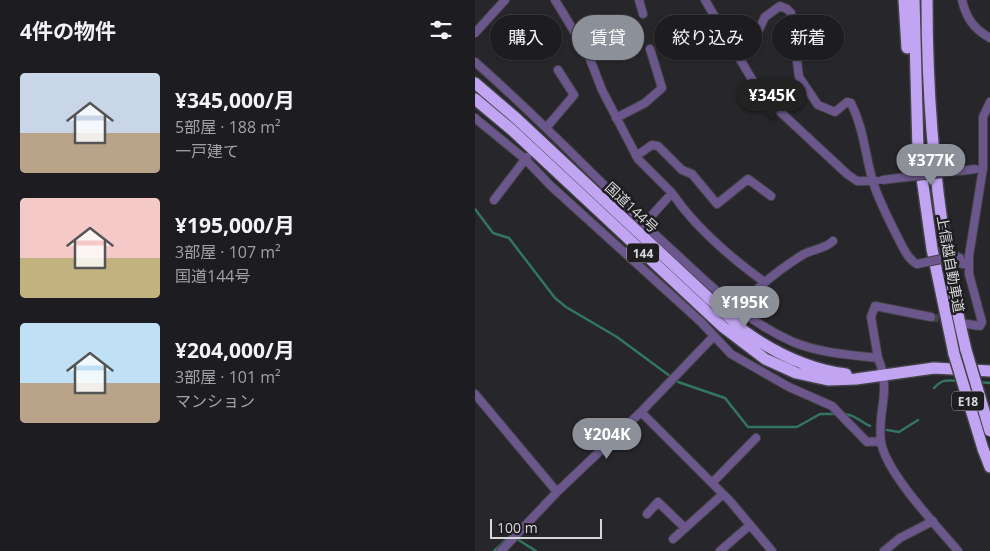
<!DOCTYPE html>
<html lang="ja">
<head>
<meta charset="utf-8">
<style>
  :root { --surface:#1d1c20; --page:#252529; --text:#f1f3f6; --muted:#a0a1a5; --line:#3b3a3e; --accent:#8c9099 }
  body { margin:0; font-family:"Open Sans","Noto Sans JP",sans-serif; background:var(--page); color:var(--text); height:100vh; display:flex; flex-direction:column; font-size:19px; white-space:nowrap }
  * { box-sizing:border-box; margin:0 }
  p { font-size:16px; color:var(--muted) }
  .icon { flex:none; width:28px; height:28px; fill:none; stroke:currentColor; stroke-width:2; stroke-linecap:round; stroke-linejoin:round }
  .map { position:relative; flex:1; overflow:hidden }
  .details { display:flex; flex-direction:column; background:var(--surface); width:475px }
  .details>* { flex:none }
  .top-card { position:absolute; left:15px; top:15px; width:425px; height:45px; display:flex; gap:10px }
  .scale { position:absolute; left:15px; bottom:12px; width:112px; box-sizing:border-box; padding-left:5px; border:2px solid #d8d7d9; border-top:0; font-size:14px; line-height:18px; white-space:nowrap; color:#d8d7d9; -webkit-text-stroke:4px #1e1d20; paint-order:stroke }
  .price { position:absolute; translate:-50% -42px; padding:0 11px; border-radius:18px; background:var(--accent); color:#fff; font-size:16px; line-height:32px; filter:drop-shadow(0 1px 2px #0008) }
  .price::after { content:''; position:absolute; left:50%; top:30px; width:15px; height:11px; margin-left:-8px; background:inherit; clip-path:polygon(0 0,100% 0,50% 100%) }
  .price.current { background:#222; color:#fff }
  ul { padding:0; list-style:none }
  li { display:flex; align-items:center; gap:15px; height:125px; padding:0 20px }
  li span { display:grid; place-items:center; flex:none; width:140px; height:100px; border-radius:5px; color:#555 }
  li>.icon { margin-inline-start:auto }
  span .icon { width:60px; height:60px; fill:#fffc; stroke-width:1 }
  li b { font-size:21px }
  h2 { display:flex; justify-content:space-between; align-items:center; height:60px; padding:0 20px; font-size:21px }
  .tag { padding:0 18px; border-radius:22px; background:var(--surface); box-shadow:0 1px 4px #0004,0 0 0 1px var(--line); font-size:18px; line-height:45px }
  .tag.current { background:var(--accent); color:#fff }
  main { display:flex; flex:1; min-height:0 }
  .map>svg:first-child { display:block }
  .lines { fill:none; stroke-linecap:round; stroke-linejoin:round }
  .stream { stroke:#327563; stroke-width:2.5 }
  .minor-tunnel { stroke:#424144; stroke-width:8; stroke-dasharray:8 4; stroke-linecap:butt }
  .minor-casing { stroke:#434246; stroke-width:10 }
  .highway-casing { stroke:#434246; stroke-width:14 }
  .minor { stroke:#6b578b; stroke-width:8 }
  .highway { stroke:#c1a5f2; stroke-width:11 }
  .minor-bridge-casing { stroke:#434246; stroke-width:10; stroke-linecap:butt }
  .highway-bridge-casing { stroke:#434246; stroke-width:14; stroke-linecap:butt }
  .minor-bridge { stroke:#6b578b; stroke-width:8 }
  .highway-bridge { stroke:#c1a5f2; stroke-width:11 }
  .labels { text-anchor:middle; dominant-baseline:central; stroke-width:5; stroke-linejoin:round; paint-order:stroke }
  .shield { fill:#1e1d20; stroke:#a09fa2; stroke-width:1 }
  .shield-label { font-size:12px; font-weight:bold; fill:#d8d7d9 }
  .street-label { font-size:14px; fill:#d8d7d9; stroke:#1e1d20 }
</style>
</head>
<body>
<main>
<section class="details">
<h2>4件の物件<svg class="icon" aria-label="filters" viewBox="0 0 24 24"><path d="M4 7h16M4 17h16"/><circle cx="9" cy="7" r="2"/><circle cx="15" cy="17" r="2"/></svg></h2>
<ul>
<li><span style="background:linear-gradient(#c9d6e8 60%,#b9a48a 0)"><svg class="icon" aria-label="home" viewBox="0 0 24 24"><path d="M3 11l9-7 9 7M6 9v11h12V9"/></svg></span><div><b>¥345,000/月</b><p>5部屋 · 188 m²</p><p>一戸建て</p></div></li>
<li><span style="background:linear-gradient(#f6c9c9 60%,#c2b280 0)"><svg class="icon" aria-label="home" viewBox="0 0 24 24"><path d="M3 11l9-7 9 7M6 9v11h12V9"/></svg></span><div><b>¥195,000/月</b><p>3部屋 · 107 m²</p><p>国道144号</p></div></li>
<li><span style="background:linear-gradient(#bfe0f5 60%,#b9a48a 0)"><svg class="icon" aria-label="home" viewBox="0 0 24 24"><path d="M3 11l9-7 9 7M6 9v11h12V9"/></svg></span><div><b>¥204,000/月</b><p>3部屋 · 101 m²</p><p>マンション</p></div></li>
</ul>
</section>
<div class="map">
<svg width="515" height="551" viewBox="0 0 515 551">
  <rect width="100%" height="100%" fill="#27262a"/>
  <g class="lines">
    <!-- stream -->
    <path class="stream" d="M 0,209 L 18,233 L 34,238 L 80,298 L 91,307 L 142,337 L 203,382 L 250,398 L 273,427 L 322,427 L 345,414 L 363,414
      M 504,382 L 515,383
      M 459,388 C 467,379 472,380 484,381
      M 368,414 C 380,414 385,422 395,426
      M 412,430 L 424,432 L 443,420
      M 42,539 L 61,551
      M 19,551 L 34,537"/>
    <!-- minor-tunnel -->
    <path class="minor-tunnel" d="M 456,317 L 475,321"/>
    <!-- minor casing -->
    <g class="minor-casing">
      <path id="minor" d="M 80,0 L 113,54 L 127,90 L 163,159 L 197,193 L 169,224
        M 164,0 L 168,14
        M 230,0 L 285,93 L 372,174 L 382,181 L 401,181
        M 487,0 C 491,18 499,29 515,38
        M 0,33 L 30,0
        M 266,57 L 275,48 L 290,17 L 305,6 L 312,9 L 316,13 L 324,77 L 343,105 L 360,112 L 372,102 L 376,103 C 389,129 390,155 398,182 C 404,201 413,218 422,236 C 427,245 432,259 442,264
        M 0,62 C 69,122 130,189 198,251 C 236,286 270,321 318,342 C 345,353 375,355 403,358 C 417,392 402,410 406,442 C 411,473 462,526 483,551
        M 0,118 L 50,159 L 76,186 L 226,322 L 256,354 L 314,387 L 357,406 L 392,442 L 406,441
        M 141,118 L 170,103 L 187,88 L 175,49
        M 71,128 L 99,95 L 83,70
        M 161,156 L 177,145 L 183,146 L 207,170 L 217,174 L 242,204 L 273,179 L 296,196
        M 197,193 C 220,227 255,257 288,281
        M 19,200 L 52,157
        M 481,256 L 485,258 L 487,264 L 494,264
        M 261,312 C 280,288 303,270 329,254 C 339,249 350,249 358,241
        M 492,324 L 505,326 L 507,322 L 494,274 L 494,256 L 508,168 L 508,117 L 515,102
        M 403,358 L 396,317 L 400,306 L 456,317
        M 0,394 L 82,492
        M 166,412 L 255,501 L 297,551
        M 237,483 L 281,438
        M 172,514 L 183,502 L 210,528
        M 198,539 L 248,494
        M 26,551 L 82,492 L 166,412 L 238,337
        M 245,551 L 275,525
        M 409,551 L 425,538 L 458,521"/>
    </g>
    <!-- highway casing -->
    <g class="highway-casing">
      <path id="highway" d="M 429,0 L 432,48
        M 439,0 L 443,150 L 457,249 L 479,354
        M 452,0 C 452,120 463,233 491,350
        M 0,83 L 42,119 L 269,331 C 300,353 332,369 371,374
        M 0,99 L 37,130 L 248,327 L 290,359 L 321,373 L 353,380 L 381,379 L 459,368 L 515,371
        M 508,449 L 515,467"/>
    </g>
    <!-- minor -->
    <use href="#minor" class="minor"/>
    <!-- highway -->
    <use href="#highway" class="highway"/>
    <!-- minor-bridge casing -->
    <g class="minor-bridge-casing">
      <path id="minor-bridge" d="M 407,180 L 501,169
        M 442,264 L 481,256"/>
    </g>
    <!-- highway-bridge casing -->
    <g class="highway-bridge-casing">
      <path id="highway-bridge" d="M 491,350 L 515,431
        M 479,354 L 508,449"/>
    </g>
    <!-- minor-bridge -->
    <use href="#minor-bridge" class="minor-bridge"/>
    <!-- highway-bridge -->
    <use href="#highway-bridge" class="highway-bridge"/>
  </g>
  <g class="labels">
    <!-- shield labels -->
    <g class="shield">
      <rect x="152" y="243.5" width="32" height="19" rx="4"/>
      <rect x="477" y="391.5" width="32" height="19" rx="4"/>
    </g>
    <g class="shield-label">
      <text x="168" y="253">144</text>
      <text x="493" y="401">E18</text>
    </g>
    <!-- street labels -->
    <g class="street-label">
      <text transform="translate(157 207) rotate(43)">国道144号</text>
      <text transform="translate(476 264) rotate(80)">上信越自動車道</text>
    </g>
  </g>
</svg>
<div class="scale">100 m</div>
<b class="price current" style="left:297px;top:121px">¥345K</b>
<b class="price" style="left:456px;top:186px">¥377K</b>
<b class="price" style="left:270px;top:328px">¥195K</b>
<b class="price" style="left:132px;top:460px">¥204K</b>
<div class="top-card">
<a class="tag">購入</a>
<a class="tag current">賃貸</a>
<a class="tag">絞り込み</a>
<a class="tag">新着</a>
</div>
</div>
</main>
</body>
</html>
